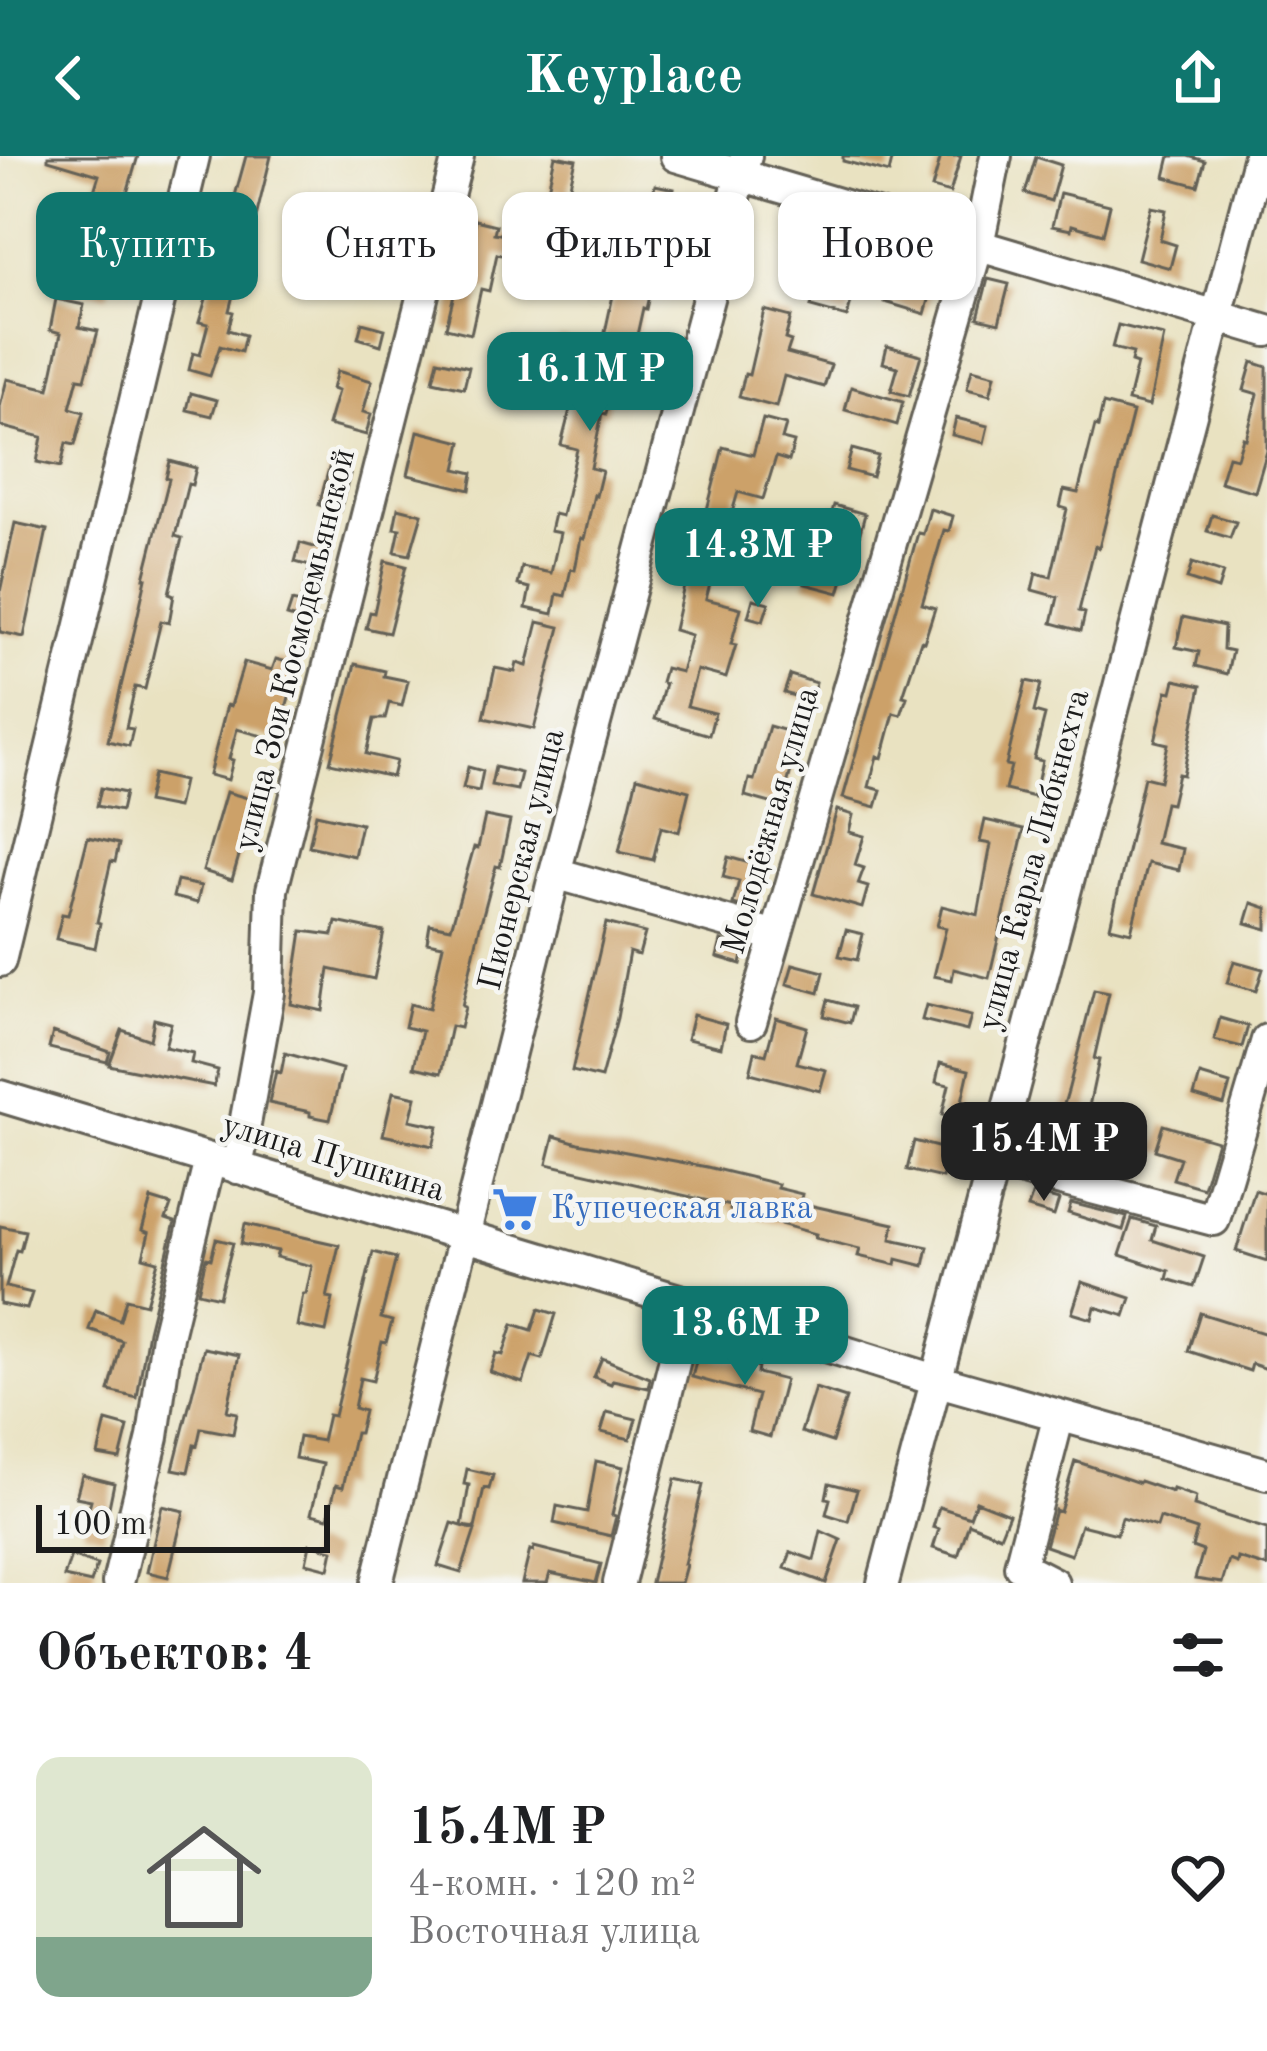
<!DOCTYPE html>
<html lang="ru">
<head>
<meta charset="utf-8">
<style>
  :root { --surface:#fff; --page:#f2f2f2; --text:#202124; --muted:#757577; --accent:#0f766e }
  body { margin:0; font-family:"Old Standard TT",serif; background:var(--page); color:var(--text); height:100vh; display:flex; flex-direction:column; font-size:45px; white-space:nowrap }
  * { box-sizing:border-box; margin:0 }
  p { font-size:39px; color:var(--muted) }
  .icon { flex:none; width:66px; height:66px; fill:none; stroke:currentColor; stroke-width:2; stroke-linecap:round; stroke-linejoin:round }
  .map { position:relative; height:1427px; overflow:hidden }
  .drawer { display:flex; flex-direction:column; background:var(--surface); flex:1 }
  .drawer>* { flex:none }
  .banner { position:absolute; left:36px; top:36px; width:1197px; height:108px; display:flex; gap:24px }
  .scale { position:absolute; left:36px; bottom:30px; width:294px; box-sizing:border-box; padding-left:12px; border:6px solid #1c1c1c; border-top:0; font-size:33px; line-height:42px; white-space:nowrap; color:#1c1c1c; -webkit-text-stroke:9px #f6f6f2; paint-order:stroke }
  .price { position:absolute; translate:-50% -102px; padding:0 27px; border-radius:24px; background:var(--accent); color:#fff; font-size:39px; line-height:78px; filter:drop-shadow(0 3px 6px #0008) }
  .price::after { content:''; position:absolute; left:50%; top:72px; width:36px; height:27px; margin-left:-18px; background:inherit; clip-path:polygon(0 0,100% 0,50% 100%) }
  .price.on { background:#222; color:#fff }
  ul { padding:0; list-style:none }
  li { display:flex; align-items:center; gap:36px; height:300px; padding:0 36px }
  li span { display:grid; place-items:center; flex:none; width:336px; height:240px; border-radius:24px; color:#555 }
  li>.icon { margin-inline-start:auto }
  span .icon { width:144px; height:144px; fill:#fffc; stroke-width:1 }
  li b { font-size:51px }
  h2 { display:flex; justify-content:space-between; align-items:center; height:144px; padding:0 36px; font-size:51px }
  .chip { padding:0 42px; border-radius:24px; background:var(--surface); box-shadow:0 3px 9px #0004; font-size:42px; line-height:108px }
  .chip.on { background:var(--accent); color:#fff }
  header { display:flex; justify-content:space-between; align-items:center; height:156px; padding:0 36px; background:var(--accent); color:#fff; font-size:54px; font-weight:700 }
  .map>svg:first-child { display:block }
  .building { fill:#cca169 }
  .lines { fill:none; stroke-linecap:round; stroke-linejoin:round }
  .minor-casing { stroke:#646156; stroke-width:36 }
  .minor { stroke:#fff; stroke-width:30 }
  .labels { text-anchor:middle; dominant-baseline:central; stroke-width:9; stroke-linejoin:round; paint-order:stroke }
  .street-label { font-size:33px; fill:#1c1c1c; stroke:#f6f6f2 }
  .shop-label { font-size:33px; fill:#366cbe; stroke:#f6f6f2; text-anchor:start }
</style>
</head>
<body>
<header><svg class="icon" aria-label="back" viewBox="0 0 24 24"><path d="M15 5l-7 7 7 7"/></svg>Keyplace<svg class="icon" aria-label="share" viewBox="0 0 24 24"><path d="M12 15V3M7 8l5-5 5 5M5 13v7h14v-7"/></svg></header>
<div class="map">
<svg width="1267" height="1427" viewBox="0 0 1267 1427">
  <rect width="100%" height="100%" fill="#f6f6f2"/>
  <filter id="ink" filterUnits="userSpaceOnUse"><feTurbulence type="fractalNoise" baseFrequency=".00833" numOctaves="2"/><feDisplacementMap in="SourceGraphic" scale="24" xChannelSelector="R" yChannelSelector="G"/><feConvolveMatrix kernelMatrix="1 2 1 2 8 2 1 2 1" color-interpolation-filters="sRGB"/></filter>
  <filter id="wash" filterUnits="userSpaceOnUse"><feTurbulence type="fractalNoise" baseFrequency=".004" numOctaves="4" result="noise"/><feDisplacementMap in="SourceGraphic" scale="48" xChannelSelector="R" yChannelSelector="G"/><feGaussianBlur stdDeviation="2.7" result="paint"/><feColorMatrix in="noise" values="0 0 0 0 0 0 0 0 0 0 0 0 0 0 0 0 0 1.4 0 .05"/><feComposite in="paint" operator="in"/></filter>
  <g filter="url(#wash)">
    <rect width="100%" height="100%" fill="#e9e2c1"/>
    <g id="blocks">
      <!-- building -->
      <path class="building" d="M 48,0 L 138,0 L 117,71 L 124,73 L 119,88 L 95,80 L 89,100 L 50,87 L 62,53 L 86,61 L 99,19 L 48,4 Z
        M 246,0 L 271,0 L 252,78 L 247,97 L 244,96 L 229,155 L 233,156 L 228,174 L 245,179 L 241,196 L 220,190 L 210,220 L 189,214 L 193,197 L 200,199 L 208,168 L 199,166 L 222,90 L 219,89 L 228,57 L 230,58 Z
        M 555,0 L 576,4 L 568,37 L 548,33 Z
        M 843,0 L 893,0 L 889,17 L 843,5 Z
        M 941,0 L 961,0 L 950,37 L 932,32 Z
        M 1170,0 L 1188,0 L 1205,5 L 1198,30 L 1165,21 Z
        M 1036,1 L 1061,9 L 1051,45 L 1025,37 Z
        M 655,29 L 674,33 L 668,58 L 649,54 Z
        M 1060,37 L 1110,49 L 1103,78 L 1072,69 L 1071,74 L 1052,70 Z
        M 1151,51 L 1166,54 L 1160,84 L 1176,89 L 1170,112 L 1138,103 Z
        M 392,54 L 415,61 L 410,79 L 387,72 Z
        M 475,64 L 496,69 L 494,77 L 516,81 L 512,101 L 497,98 L 489,135 L 481,133 L 471,178 L 446,172 L 461,109 L 465,110 Z
        M 831,79 L 938,113 L 925,158 L 885,146 L 890,129 L 858,121 L 847,161 L 811,151 Z
        M 377,111 L 400,118 L 395,137 L 371,131 Z
        M 626,111 L 654,117 L 646,153 L 643,152 L 623,242 L 611,239 L 606,258 L 602,257 L 591,312 L 602,315 L 596,340 L 594,339 L 584,383 L 581,382 L 575,414 L 571,413 L 565,440 L 557,438 L 553,458 L 526,452 L 530,432 L 518,429 L 522,411 L 551,417 L 560,377 L 550,375 L 554,358 L 562,360 L 577,293 L 561,289 L 574,238 L 595,243 L 602,209 L 556,196 L 560,181 L 602,190 L 614,135 L 621,136 Z
        M 84,116 L 112,122 L 108,140 L 80,134 Z
        M 988,123 L 1009,128 L 999,167 L 978,162 Z
        M 56,143 L 84,149 L 79,171 L 98,175 L 85,223 L 78,222 L 70,252 L 84,256 L 75,289 L 66,287 L 61,311 L 37,306 L 42,281 L 0,270 L 0,251 L 7,223 L 49,233 L 61,177 L 50,174 Z
        M 764,154 L 791,161 L 785,183 L 791,185 L 787,197 L 831,209 L 824,231 L 784,220 L 776,251 L 739,241 L 745,218 L 749,219 Z
        M 362,167 L 385,173 L 381,189 L 358,182 Z
        M 1118,169 L 1164,180 L 1149,250 L 1128,245 L 1137,208 L 1131,206 L 1133,197 L 1112,192 Z
        M 887,190 L 921,199 L 909,240 L 891,235 L 898,211 L 883,207 Z
        M 438,204 L 469,211 L 464,232 L 433,225 Z
        M 1252,206 L 1267,211 L 1267,295 L 1255,336 L 1220,326 L 1228,300 L 1237,302 L 1243,282 L 1246,283 L 1258,238 L 1244,234 Z
        M 972,213 L 995,219 L 990,239 L 967,233 Z
        M 337,215 L 372,225 L 363,256 L 371,258 L 366,279 L 328,269 L 338,235 L 332,233 Z
        M 851,231 L 903,246 L 897,269 L 845,254 Z
        M 191,237 L 217,244 L 212,260 L 187,254 Z
        M 1103,248 L 1133,256 L 1099,392 L 1095,390 L 1079,455 L 1085,457 L 1081,475 L 1052,467 L 1058,441 L 1032,434 L 1036,417 L 1051,421 L 1067,353 L 1060,351 L 1064,334 L 1078,337 L 1095,270 L 1098,271 Z
        M 956,262 L 988,270 L 984,287 L 952,279 Z
        M 763,263 L 786,269 L 782,283 L 794,286 L 789,305 L 776,301 L 763,343 L 738,336 L 731,360 L 707,354 L 723,291 L 753,299 Z
        M 418,275 L 462,286 L 456,313 L 473,317 L 470,334 L 408,319 Z
        M 852,293 L 878,300 L 872,321 L 846,314 Z
        M 170,305 L 196,312 L 192,329 L 188,328 L 175,380 L 182,382 L 169,437 L 174,439 L 169,467 L 161,465 L 145,533 L 135,531 L 126,572 L 133,573 L 129,590 L 108,585 L 135,472 L 146,422 L 144,422 L 169,323 L 166,322 Z
        M 329,312 L 350,318 L 340,355 L 319,349 Z
        M 834,349 L 865,358 L 851,411 L 847,410 L 839,437 L 805,428 L 816,389 L 822,391 Z
        M 398,352 L 422,358 L 410,399 L 395,396 L 400,373 L 394,372 Z
        M 930,353 L 953,360 L 949,375 L 944,374 L 922,448 L 935,452 L 924,486 L 921,485 L 903,540 L 907,541 L 901,559 L 894,557 L 882,602 L 877,600 L 869,631 L 881,634 L 876,651 L 843,642 L 918,377 L 923,378 Z
        M 1212,359 L 1236,366 L 1230,382 L 1207,375 Z
        M 15,367 L 47,374 L 24,481 L 0,476 L 0,436 Z
        M 694,386 L 728,395 L 722,415 L 714,413 L 706,443 L 741,452 L 731,488 L 736,489 L 726,522 L 697,514 L 687,550 L 715,557 L 709,579 L 655,563 L 665,528 L 661,526 L 665,512 L 681,516 L 691,479 L 674,474 Z
        M 300,387 L 332,396 L 310,467 L 287,460 L 292,445 L 300,447 L 310,410 L 295,406 Z
        M 385,405 L 406,410 L 389,477 L 366,472 L 370,456 L 374,457 Z
        M 1192,407 L 1223,417 L 1218,433 L 1187,423 Z
        M 753,443 L 769,447 L 763,465 L 748,461 Z
        M 1183,461 L 1224,470 L 1223,493 L 1232,495 L 1227,518 L 1196,510 L 1199,496 L 1176,491 Z
        M 538,466 L 560,471 L 534,573 L 484,562 L 495,512 L 515,516 L 517,507 L 527,510 Z
        M 276,503 L 298,509 L 277,584 L 237,573 L 229,603 L 233,604 L 228,624 L 209,619 L 227,549 L 231,550 L 244,506 L 272,514 Z
        M 355,508 L 385,515 L 384,520 L 408,525 L 402,550 L 389,547 L 385,563 L 374,563 L 366,598 L 396,605 L 392,621 L 330,607 Z
        M 790,519 L 816,527 L 811,545 L 784,537 Z
        M 1175,524 L 1201,530 L 1183,619 L 1178,618 L 1171,648 L 1165,647 L 1156,687 L 1183,693 L 1179,714 L 1148,707 L 1131,776 L 1110,771 L 1144,621 L 1160,625 L 1168,588 L 1155,585 L 1167,535 L 1172,536 Z
        M 1026,525 L 1041,528 L 1034,556 L 1045,559 L 1034,603 L 1042,605 L 1034,641 L 1005,634 L 1011,610 L 1006,609 Z
        M 769,570 L 801,579 L 781,650 L 745,640 L 749,623 L 754,624 Z
        M 468,611 L 483,615 L 479,635 L 463,632 Z
        M 495,611 L 521,617 L 517,634 L 491,629 Z
        M 153,618 L 183,625 L 177,652 L 147,646 Z
        M 637,621 L 689,635 L 679,676 L 661,671 L 653,704 L 619,696 Z
        M 101,632 L 125,637 L 121,655 L 97,650 Z
        M 226,636 L 255,644 L 232,724 L 203,715 Z
        M 837,654 L 853,659 L 849,676 L 864,680 L 855,709 L 864,712 L 858,728 L 868,731 L 862,752 L 813,738 Z
        M 316,658 L 361,668 L 354,700 L 309,690 Z
        M 485,660 L 510,665 L 500,711 L 496,710 L 480,770 L 462,850 L 465,851 L 460,872 L 451,870 L 441,917 L 414,911 L 422,875 L 405,871 L 410,848 L 429,853 L 443,789 L 427,786 L 430,768 L 451,772 L 474,691 L 478,692 Z
        M 985,664 L 1024,673 L 989,822 L 954,813 L 952,824 L 934,820 L 946,772 L 937,770 L 942,750 L 978,759 L 991,688 L 980,686 Z
        M 88,681 L 119,688 L 115,706 L 111,705 L 97,766 L 100,767 L 95,792 L 56,783 L 62,758 L 68,759 Z
        M 728,701 L 760,710 L 749,747 L 757,750 L 756,754 L 733,748 L 739,725 L 723,721 Z
        M 177,725 L 201,730 L 197,747 L 173,741 Z
        M 1252,747 L 1267,752 L 1267,773 L 1246,767 Z
        M 336,766 L 384,776 L 374,823 L 329,813 L 323,855 L 291,848 L 302,775 L 333,779 Z
        M 606,767 L 645,777 L 639,799 L 629,796 L 617,862 L 601,922 L 572,915 Z
        M 846,774 L 863,778 L 857,804 L 839,800 Z
        M 721,785 L 745,792 L 741,808 L 717,801 Z
        M 1234,805 L 1263,813 L 1256,835 L 1227,827 Z
        M 793,808 L 824,816 L 819,837 L 787,828 Z
        M 1094,834 L 1109,837 L 1094,903 L 1099,904 L 1082,983 L 1072,981 L 1067,999 L 1044,994 L 1053,953 L 1062,955 L 1068,935 Z
        M 828,844 L 854,851 L 850,867 L 824,860 Z
        M 926,849 L 971,860 L 967,875 L 922,864 Z
        M 693,859 L 726,868 L 721,891 L 687,883 Z
        M 776,862 L 807,871 L 797,907 L 826,914 L 820,935 L 750,917 L 755,896 L 766,899 Z
        M 1220,862 L 1248,870 L 1242,891 L 1214,884 Z
        M 154,863 L 171,867 L 165,891 L 193,897 L 191,907 L 218,914 L 214,930 L 109,909 L 122,874 L 150,884 Z
        M 53,876 L 110,896 L 107,906 L 49,892 Z
        M 285,897 L 342,913 L 330,964 L 310,960 L 310,956 L 269,947 L 276,915 L 281,917 Z
        M 940,907 L 969,914 L 958,963 L 942,959 L 949,929 L 936,926 Z
        M 1200,919 L 1230,928 L 1224,949 L 1194,940 Z
        M 393,936 L 416,941 L 410,964 L 438,970 L 433,990 L 383,979 Z
        M 1163,969 L 1217,985 L 1203,1032 L 1173,1023 L 1180,1002 L 1155,994 Z
        M 554,980 L 578,987 L 707,1011 L 778,1028 L 777,1032 L 802,1038 L 800,1047 L 894,1068 L 891,1083 L 928,1091 L 924,1110 L 897,1103 L 896,1109 L 858,1100 L 860,1093 L 815,1082 L 816,1078 L 730,1054 L 731,1050 L 547,1008 Z
        M 914,985 L 949,994 L 942,1022 L 907,1014 Z
        M 1255,1034 L 1267,1038 L 1267,1105 L 1236,1095 Z
        M 1033,1037 L 1059,1044 L 1054,1060 L 1028,1052 Z
        M 151,1043 L 171,1049 L 166,1063 L 175,1066 L 148,1175 L 137,1242 L 109,1235 L 122,1185 L 89,1173 L 96,1154 L 120,1164 L 126,1143 L 146,1148 L 158,1105 L 143,1101 L 149,1077 L 142,1074 Z
        M 1071,1047 L 1127,1061 L 1123,1074 L 1068,1057 Z
        M 1132,1063 L 1156,1070 L 1152,1084 L 1204,1101 L 1194,1131 L 1167,1123 L 1169,1115 L 1120,1099 Z
        M 245,1068 L 339,1089 L 327,1142 L 333,1143 L 326,1176 L 297,1170 L 303,1138 L 306,1138 L 312,1110 L 276,1101 L 278,1095 L 241,1088 Z
        M 0,1070 L 25,1075 L 20,1095 L 16,1094 L 6,1131 L 32,1137 L 27,1153 L 0,1148 Z
        M 216,1083 L 233,1087 L 219,1141 L 198,1136 L 206,1102 L 211,1103 Z
        M 373,1096 L 396,1102 L 381,1162 L 392,1165 L 386,1187 L 382,1186 L 373,1225 L 360,1222 L 354,1252 L 364,1255 L 359,1277 L 355,1277 L 343,1331 L 336,1329 L 328,1362 L 311,1358 L 323,1308 L 295,1302 L 299,1281 L 322,1285 L 328,1259 L 334,1260 Z
        M 1082,1126 L 1131,1142 L 1125,1160 L 1095,1151 L 1092,1163 L 1072,1157 Z
        M 539,1153 L 556,1158 L 542,1203 L 532,1200 L 523,1227 L 490,1216 L 496,1197 L 503,1199 L 513,1168 L 532,1174 Z
        M 1200,1157 L 1267,1178 L 1267,1213 L 1252,1208 L 1250,1215 L 1188,1195 Z
        M 204,1192 L 239,1199 L 227,1255 L 237,1257 L 233,1278 L 201,1272 L 197,1290 L 194,1289 L 188,1316 L 173,1313 Z
        M 698,1198 L 758,1211 L 757,1217 L 785,1224 L 770,1281 L 749,1275 L 758,1239 L 692,1221 Z
        M 602,1202 L 650,1222 L 648,1232 L 613,1224 L 611,1228 L 594,1221 Z
        M 815,1232 L 846,1242 L 832,1286 L 801,1276 Z
        M 607,1256 L 636,1263 L 630,1283 L 601,1276 Z
        M 106,1265 L 128,1271 L 120,1303 L 98,1299 Z
        M 596,1305 L 623,1311 L 612,1359 L 616,1360 L 611,1380 L 554,1367 L 557,1350 L 587,1356 Z
        M 1075,1305 L 1139,1327 L 1140,1325 L 1172,1336 L 1173,1333 L 1196,1341 L 1194,1350 L 1267,1373 L 1267,1411 L 1238,1402 L 1237,1407 L 1229,1404 L 1222,1427 L 1195,1423 L 1203,1395 L 1192,1391 L 1197,1374 L 1160,1362 L 1157,1371 L 1122,1361 L 1117,1378 L 1081,1369 L 1071,1399 L 1045,1390 L 1055,1354 L 1060,1356 Z
        M 467,1313 L 493,1319 L 489,1333 L 484,1332 L 475,1372 L 462,1370 L 469,1329 L 464,1328 Z
        M 82,1319 L 114,1327 L 103,1380 L 83,1374 L 91,1344 L 76,1341 Z
        M 675,1323 L 703,1329 L 684,1408 L 686,1409 L 681,1427 L 651,1427 Z
        M 829,1327 L 857,1334 L 848,1365 L 826,1358 L 830,1343 L 826,1342 Z
        M 976,1345 L 1009,1358 L 1000,1380 L 969,1367 L 958,1400 L 933,1392 L 939,1373 L 933,1371 L 939,1351 L 970,1361 Z
        M 162,1350 L 184,1355 L 168,1421 L 147,1416 Z
        M 452,1367 L 475,1374 L 461,1417 L 438,1410 Z
        M 821,1375 L 841,1384 L 826,1427 L 785,1412 L 791,1396 L 814,1404 Z
        M 310,1388 L 333,1394 L 329,1413 L 306,1407 Z
        M 534,1391 L 601,1408 L 596,1427 L 550,1417 L 547,1427 L 522,1427 L 530,1394 L 533,1395 Z
        M 71,1400 L 97,1409 L 91,1427 L 64,1421 Z"/>
    </g>
  </g>
  <g filter="url(#ink)">
    <use href="#blocks" fill-opacity="0" stroke="#646156" stroke-width="3"/>
    <g class="lines">
      <!-- minor casing -->
      <g class="minor-casing">
        <path id="minor" d="M 676,0 L 1267,175
          M 555,717 L 776,780
          M 0,805 L 194,0
          M 751,866 L 978,89 L 996,0
          M 0,940 L 689,1147 L 935,1224 L 1267,1318
          M 993,1006 L 1214,1064 L 1267,884
          M 237,1012 L 269,837 L 272,734 L 458,0
          M 118,1427 L 153,1281 L 167,1180 L 210,1004
          M 377,1427 L 555,717 L 746,0
          M 619,1427 L 689,1147
          M 883,1427 L 1259,0
          M 1053,1427 L 1020,1410 L 1059,1259"/>
      </g>
      <!-- minor -->
      <use href="#minor" class="minor"/>
    </g>
  </g>
  <!-- icons -->
  <defs>
    <g id="supermarket-bare" transform="scale(3.6)"><path d="M-6-5.5h2.5l.6 2H6L4.5 2H-2.5L-4.4-4H-6ZM-1.5 3.2a1.3 1.3 0 1 0 .1 0ZM3 3.2a1.3 1.3 0 1 0 .1 0Z" fill="#3f7fe0" stroke="#f6f6f2" stroke-width="2.5" paint-order="stroke"/></g>
  </defs>
  <g fill-rule="evenodd">
    <use href="#supermarket-bare" x="515" y="1053"/>
  </g>
  <g class="labels">
    <!-- street labels -->
    <g class="street-label">
      <text transform="translate(296 494) rotate(-76)">улица Зои Космодемьянской</text>
      <text transform="translate(772 665) rotate(-74)">Молодёжная улица</text>
      <text transform="translate(523 704) rotate(-76)">Пионерская улица</text>
      <text transform="translate(1035 704) rotate(-75)">улица Карла Либкнехта</text>
      <text transform="translate(333 1003) rotate(17)">улица Пушкина</text>
    </g>
    <!-- shop labels -->
    <g class="shop-label">
      <text x="551" y="1053">Купеческая лавка</text>
    </g>
  </g>
</svg>
<div class="scale">100 m</div>
<b class="price" style="left:590px;top:278px">16.1M ₽</b>
<b class="price" style="left:758px;top:454px">14.3M ₽</b>
<b class="price on" style="left:1044px;top:1048px">15.4M ₽</b>
<b class="price" style="left:745px;top:1232px">13.6M ₽</b>
<div class="banner">
<a class="chip on">Купить</a>
<a class="chip">Снять</a>
<a class="chip">Фильтры</a>
<a class="chip">Новое</a>
</div>
</div>
<section class="drawer">
<h2>Объектов: 4<svg class="icon" aria-label="filters" viewBox="0 0 24 24"><path d="M4 7h16M4 17h16"/><circle cx="9" cy="7" r="2"/><circle cx="15" cy="17" r="2"/></svg></h2>
<ul>
<li><span style="background:linear-gradient(#dfe7d0 75%,#7fa58c 0)"><svg class="icon" aria-label="home" viewBox="0 0 24 24"><path d="M3 11l9-7 9 7M6 9v11h12V9"/></svg></span><div><b>15.4M ₽</b><p>4-комн. · 120 m²</p><p>Восточная улица</p></div><svg class="icon" aria-label="heart" viewBox="0 0 24 24"><path d="M12 20l-8-8c-3-5 5-10 8-4 3-6 11-1 8 4z"/></svg></li>
</ul>
</section>
</body>
</html>
